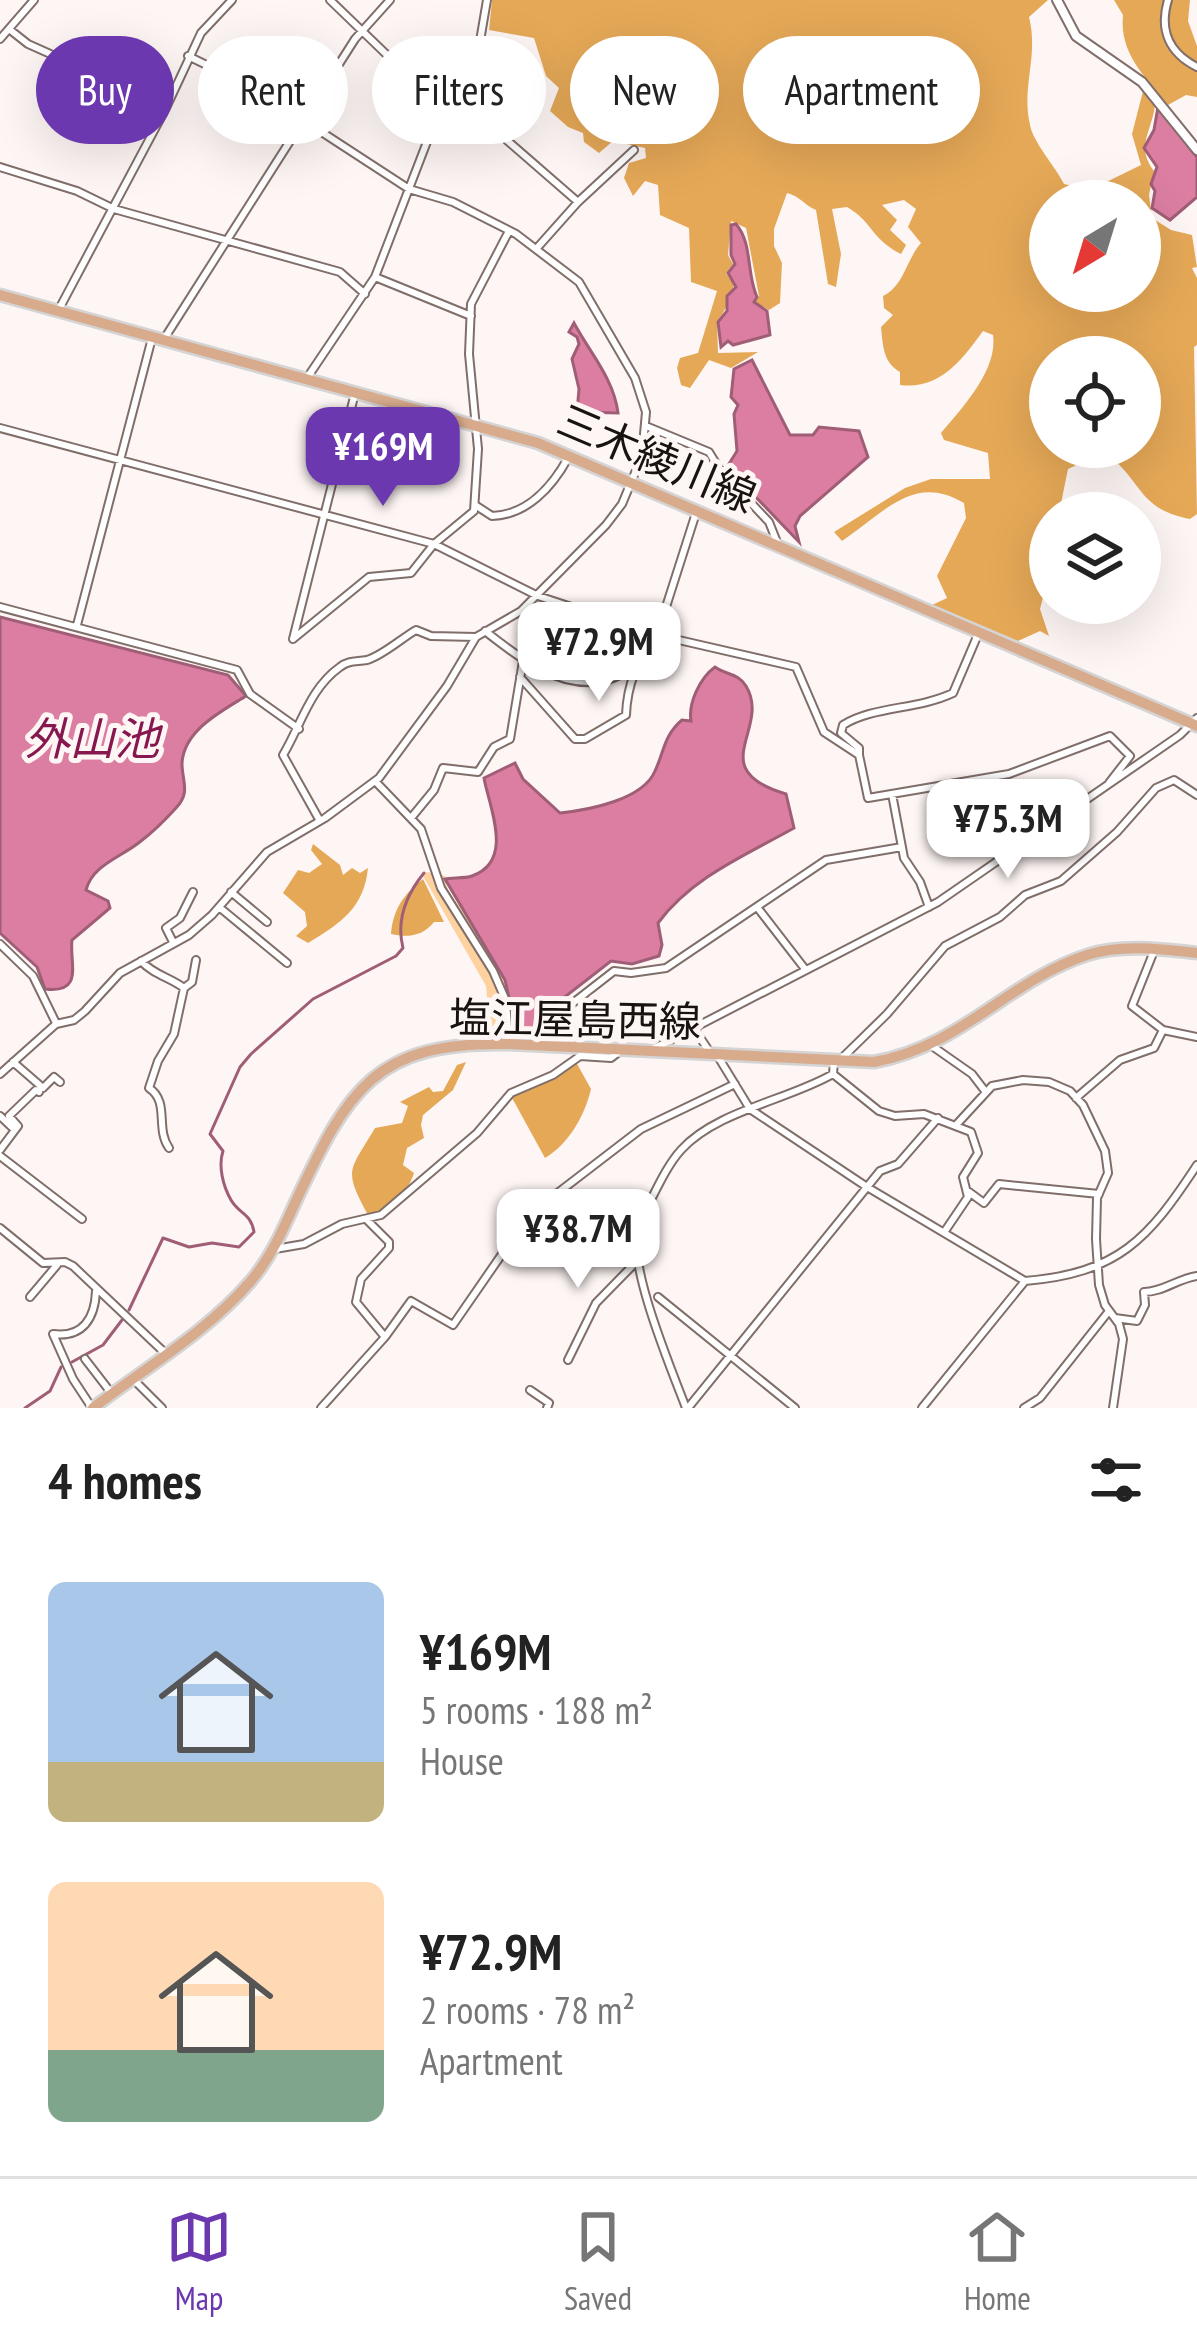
<!DOCTYPE html>
<html lang="en">
<head>
<meta charset="utf-8">
<style>
  :root { --surface:#fff; --page:#f6f6f6; --text:#222; --muted:#767676; --line:#e0e0e0; --accent:#6b38af }
  body { margin:0; font-family:"PT Sans Narrow","Noto Sans JP",sans-serif; background:var(--page); color:var(--text); height:100vh; display:flex; flex-direction:column; font-size:45px; white-space:nowrap }
  * { box-sizing:border-box; margin:0 }
  p { font-size:39px; color:var(--muted) }
  .icon { flex:none; width:66px; height:66px; fill:none; stroke:currentColor; stroke-width:2; stroke-linecap:round; stroke-linejoin:round }
  .map { position:relative; height:1408px; overflow:hidden }
  .details { display:flex; flex-direction:column; background:var(--surface); flex:1 }
  .details>* { flex:none }
  .hud { position:absolute; left:36px; top:36px; width:1125px; height:108px; display:flex; gap:24px }
  .needle { width:78px; rotate:218deg }
  .fabs { position:absolute; left:1029px; top:180px; display:grid; gap:24px }
  .fabs a { display:grid; place-items:center; width:132px; height:132px; border-radius:50%; background:var(--surface); box-shadow:0 12px 48px #0002; font-size:60px }
  .price { position:absolute; translate:-50% -102px; padding:0 27px; border-radius:24px; background:#fff; color:#222; font-size:39px; line-height:78px; filter:drop-shadow(0 3px 6px #0008) }
  .price::after { content:''; position:absolute; left:50%; top:72px; width:36px; height:27px; margin-left:-18px; background:inherit; clip-path:polygon(0 0,100% 0,50% 100%) }
  .price.on { background:var(--accent); color:#fff }
  ul { padding:0; list-style:none }
  li { display:flex; align-items:center; gap:36px; height:300px; padding:0 48px }
  li span { display:grid; place-items:center; flex:none; width:336px; height:240px; border-radius:18px; color:#555 }
  li>.icon { margin-inline-start:auto }
  span .icon { width:144px; height:144px; fill:#fffc; stroke-width:1 }
  li b { font-size:51px }
  h2 { display:flex; justify-content:space-between; align-items:center; height:144px; padding:0 48px; font-size:51px }
  .tag { padding:0 42px; border-radius:54px; background:var(--surface); box-shadow:0 12px 48px #0002; font-size:42px; line-height:108px }
  .tag.on { background:var(--accent); color:#fff }
  .tab-bar { display:flex; justify-content:space-around; align-items:center; height:168px; border-top:3px solid var(--line); background:var(--surface); font-size:33px; color:var(--muted) }
  .tab-bar a { display:grid; justify-items:center; gap:6px }
  .tab-bar .on { color:var(--accent) }
  .map>svg:first-child { display:block }
  .green { fill:#fed29e }
  .forest { fill:#e5a857; fill-rule:evenodd }
  .water { fill:#db7ea2; stroke:#a05e76; stroke-width:3 }
  .lines { fill:none; stroke-linecap:round; stroke-linejoin:round }
  .stream { stroke:#a05e76; stroke-width:3 }
  .minor-casing { stroke:#806e6a; stroke-width:10 }
  .tertiary-casing { stroke:#806e6a; stroke-width:12 }
  .primary-casing { stroke:#d5d4d4; stroke-width:15 }
  .minor { stroke:#fff; stroke-width:6 }
  .tertiary { stroke:#fff; stroke-width:8 }
  .primary { stroke:#d8ab8d; stroke-width:10 }
  .labels { text-anchor:middle; dominant-baseline:central; stroke-width:10; stroke-linejoin:round; paint-order:stroke }
  .street-label { font-size:42px; fill:#181210; stroke:#fef6f4 }
  .water-label { font-size:45px; font-style:italic; fill:#86184f; stroke:#fef6f4 }
</style>
</head>
<body>
<div class="map">
<svg width="1197" height="1408" viewBox="0 0 1197 1408">
  <rect width="100%" height="100%" fill="#fef6f4"/>
  <!-- green -->
  <path class="green" d="M 427,872 L 445,876 L 447,888 C 474,931 522,983 515,1037 L 496,1034 L 489,1018 L 486,986 L 423,876 Z"/>
  <!-- forest -->
  <path class="forest" d="M 492,0 L 1048,0 L 1029,17 C 1039,57 1021,86 1030,125 C 1033,142 1055,166 1064,184 L 1090,190 L 1141,165 L 1132,134 L 1143,91 L 1155,105 C 1152,132 1135,146 1154,171 L 1149,195 L 1152,218 L 1171,230 L 1192,235 L 1197,267 L 1192,268 L 1197,278 L 1197,345 L 1194,347 L 1197,514 L 1190,519 C 1140,509 1144,486 1112,458 L 1089,459 L 1068,469 L 1059,513 L 1050,513 L 1050,570 L 1040,609 L 1049,636 L 1040,631 L 1018,641 L 932,605 L 947,598 L 937,576 L 966,518 L 964,503 C 914,473 885,512 842,541 L 834,532 L 905,488 L 931,479 L 990,479 L 988,453 L 944,440 L 941,433 C 962,408 998,370 993,335 L 983,331 C 962,360 940,390 900,385 L 900,372 C 883,362 883,346 881,327 L 893,315 L 884,308 L 883,296 C 904,286 906,260 921,243 L 908,227 L 916,209 L 904,200 L 882,205 L 897,220 L 890,230 L 906,245 L 901,254 C 871,239 872,221 847,207 L 832,209 L 841,254 L 836,287 L 828,284 L 816,210 C 804,205 800,196 787,193 L 774,229 L 774,246 L 782,263 L 780,303 L 769,310 L 755,302 L 759,296 L 746,228 L 731,221 L 728,255 L 733,264 L 726,273 L 734,285 C 730,296 726,312 717,321 L 718,353 L 758,352 L 731,368 L 709,360 L 690,388 L 681,385 L 677,368 L 680,358 L 698,353 L 717,291 L 691,282 L 689,228 L 660,215 L 658,185 L 645,181 L 633,196 L 624,178 L 629,163 L 646,158 L 645,148 L 613,141 L 599,153 L 584,142 L 583,133 L 568,127 L 550,111 L 559,88 L 546,76 L 534,38 L 489,30 ZM 1050,201 L 1140,201 L 1140,291 L 1050,291 ZM 1050,357 L 1140,357 L 1140,447 L 1050,447 Z
    M 1114,0 L 1190,0 L 1188,21 L 1197,46 L 1197,97 L 1186,95 L 1168,105 C 1145,77 1119,53 1123,15 Z
    M 313,844 L 340,865 L 343,875 L 352,868 L 360,873 L 368,868 C 364,908 341,923 308,943 L 296,936 L 307,926 L 305,912 L 283,893 L 298,870 L 309,873 L 322,864 L 311,850 Z
    M 423,879 L 444,922 L 434,922 C 423,936 408,938 391,934 C 393,909 404,894 423,879 Z
    M 466,1062 L 453,1090 L 423,1115 L 421,1125 L 424,1138 L 407,1148 L 403,1165 L 414,1173 C 407,1195 390,1210 368,1215 C 343,1169 349,1172 375,1128 L 402,1123 L 408,1106 L 400,1102 L 429,1087 L 433,1092 L 443,1091 L 457,1065 Z
    M 576,1062 L 591,1089 C 585,1115 569,1144 545,1158 L 511,1096 L 554,1078 Z"/>
  <!-- water -->
  <path class="water" d="M 1158,107 L 1197,157 L 1197,197 L 1170,220 L 1152,208 L 1155,191 L 1151,184 L 1157,167 L 1144,148 L 1154,130 Z
    M 736,224 C 753,244 746,273 757,297 L 754,302 L 767,311 L 770,335 L 733,345 L 728,341 L 721,347 L 718,322 L 727,311 L 727,296 L 736,287 L 728,273 L 735,264 L 731,255 L 731,225 Z
    M 574,323 C 590,353 614,379 618,413 L 577,412 L 579,389 L 572,359 L 579,344 L 577,337 L 569,332 Z
    M 752,360 L 790,435 L 813,435 L 819,427 L 859,431 L 868,457 L 800,516 L 795,526 L 799,542 L 727,467 L 737,451 L 734,414 L 738,405 L 731,397 L 734,369 Z
    M 0,617 L 228,675 L 246,696 C 222,711 184,730 182,763 C 182,782 191,792 176,808 C 166,819 153,832 141,841 C 122,857 93,864 86,890 L 108,901 L 110,908 L 72,940 C 69,962 85,994 45,989 L 37,967 L 0,933 Z
    M 715,667 C 726,675 738,673 746,686 C 772,729 702,769 786,794 L 794,828 C 746,855 692,877 658,923 L 662,945 L 659,956 L 632,964 L 611,961 L 539,1017 L 540,1025 L 517,1034 L 505,980 L 445,879 C 451,877 464,879 472,876 C 515,861 489,807 484,778 L 515,763 L 523,779 L 560,813 C 588,810 643,800 655,771 C 664,752 664,735 682,720 L 691,721 C 688,703 700,678 715,667 Z"/>
  <g class="lines">
    <!-- stream -->
    <path class="stream" d="M 129,1310 L 163,1238 L 189,1247 L 212,1243 L 239,1247 L 254,1232 C 251,1213 239,1214 231,1200 C 223,1186 218,1166 223,1151 L 210,1134 L 240,1067 L 251,1054 L 313,999 L 396,956 L 403,948 C 396,920 406,895 424,873
      M 72,1362 L 103,1345 L 122,1320
      M 25,1408 L 50,1391 L 61,1367"/>
    <!-- minor casing -->
    <g class="minor-casing">
      <path id="minor" d="M 330,0 L 442,108
        M 1168,0 C 1159,30 1169,53 1197,67
        M 9,29 L 28,44 L 122,86
        M 0,39 L 34,0
        M 459,79 L 485,98 L 494,129 L 578,202
        M 0,167 L 77,191 L 114,209 L 340,272 L 365,294
        M 537,248 L 578,202 L 634,150
        M 375,277 L 471,316
        M 58,311 L 166,108 L 201,33 L 232,0
        M 164,339 L 355,39 L 390,0
        M 307,378 L 375,277 L 435,121 L 480,41 L 487,0
        M 646,426 L 709,452 L 720,470 L 769,522 L 777,542
        M 0,428 L 434,544 L 538,596 L 657,635 C 638,658 627,685 626,715 L 585,739 L 575,739 L 520,677
        M 475,505 L 492,516 C 527,515 552,487 568,458
        M 696,513 L 657,635 L 796,667 L 824,732 L 859,755 L 868,798 L 1009,774 L 1110,736 L 1130,756 L 1109,783
        M 528,604 L 545,625 L 586,650
        M 0,607 L 237,670 L 250,694 L 299,729
        M 77,625 L 152,338
        M 485,631 C 518,657 554,686 599,682 C 611,681 623,672 636,669
        M 293,639 L 369,577 L 411,573 L 434,544 L 474,511 L 478,449 L 469,354 L 471,304 L 509,231
        M 293,639 L 355,393
        M 583,680 L 583,652 L 596,654
        M 859,755 L 859,748 L 841,733 L 843,725 C 873,706 917,710 953,693 L 979,632
        M 375,781 L 421,829 L 441,888 L 493,971 L 506,1001 L 509,1044
        M 892,794 L 904,858 L 920,882 L 929,907
        M 411,818 L 434,790 L 443,768 L 478,772 L 494,747 L 510,739 L 523,661
        M 320,821 L 283,755 C 301,725 310,688 340,667 C 349,660 356,662 367,660 C 382,656 402,638 416,630 L 431,636 L 476,637
        M 231,892 L 267,922
        M 219,907 L 287,963
        M 757,907 L 805,969
        M 173,942 L 166,928 L 180,918 L 193,892
        M 0,944 L 33,976 L 56,1023
        M 1154,951 L 1132,1006 L 1163,1030 L 1197,1037
        M 141,961 C 154,975 169,977 184,988
        M 693,1027 L 711,1054
        M 546,1045 L 551,1020 L 614,971 L 631,973 L 666,968 L 826,860 L 902,847
        M 932,1046 L 972,1074 L 985,1091
        M 653,1049 L 938,902 L 1180,735 L 1197,718
        M 717,1055 L 750,1109 L 867,1187 L 1025,1281 C 1118,1273 1148,1240 1197,1165
        M 840,1060 L 887,1014 L 945,946 L 1000,917 L 1025,895 L 1061,881 L 1117,832 L 1156,788 L 1174,780 L 1197,795
        M 13,1062 L 43,1088
        M 0,1074 L 56,1024 L 74,1020 L 85,1011 L 120,973 L 189,935 L 212,915 L 267,852 L 325,818 L 379,778 L 447,686 L 476,637 L 521,611 L 606,525 L 622,504 L 642,456 L 646,412 L 635,378 L 579,282 L 516,234 L 453,202 L 409,189 L 254,88 L 188,56
        M 833,1074 L 879,1111 L 895,1116 L 924,1114 L 971,1132 L 978,1153 L 963,1177 L 968,1197 L 945,1231
        M 44,1087 L 54,1077 L 60,1082
        M 1076,1098 L 1120,1060 L 1154,1048 L 1163,1030
        M 0,1116 L 15,1130
        M 957,1124 L 992,1086 L 1023,1080 L 1049,1082 L 1070,1091 L 1083,1105 L 1105,1151 L 1108,1173 L 1097,1198 L 1096,1239 L 1099,1285 L 1105,1305 L 1119,1324 L 1123,1339 L 1113,1408
        M 169,1148 C 155,1128 170,1102 149,1088 L 158,1061 L 174,1034 L 184,988 L 192,982 L 196,960
        M 0,1150 L 18,1126 L 9,1116 L 36,1090 L 39,1092
        M 0,1156 L 82,1219
        M 969,1192 L 984,1203 L 999,1184 L 1099,1194
        M 366,1219 L 389,1242 L 389,1248 L 361,1279 L 356,1302 L 385,1337
        M 0,1228 L 43,1263 L 65,1262 L 73,1266 L 165,1353
        M 275,1249 L 304,1244 L 342,1224 L 381,1215 L 477,1133 L 511,1093 L 553,1075 L 580,1056 L 611,1058 L 620,1051
        M 30,1297 L 57,1265
        M 658,1297 L 795,1408
        M 1115,1318 L 1137,1321 L 1145,1305 L 1144,1292 C 1163,1292 1177,1279 1197,1276
        M 85,1359 L 112,1394
        M 568,1360 L 596,1303 L 638,1260
        M 132,1378 L 162,1408
        M 530,1390 L 549,1403 L 547,1408
        M 92,1408 L 73,1379 L 53,1334 C 83,1338 95,1318 96,1291
        M 321,1408 L 385,1337 L 411,1301 L 453,1325 L 529,1215 L 641,1129 L 735,1084
        M 686,1408 C 671,1368 626,1263 638,1224 C 652,1201 663,1170 681,1150 C 716,1111 788,1100 833,1074 L 834,1061
        M 688,1408 L 880,1171 L 898,1164 L 938,1118
        M 922,1408 L 1025,1281
        M 1024,1408 L 1040,1398 L 1109,1311"/>
    </g>
    <!-- tertiary casing -->
    <g class="tertiary-casing">
      <path id="tertiary" d="M 1057,0 L 1076,36 L 1142,82 L 1197,150"/>
    </g>
    <!-- primary casing -->
    <g class="primary-casing">
      <path id="primary" d="M 0,295 L 538,443 L 1197,726
        M 93,1408 C 145,1368 208,1331 250,1282 C 270,1259 283,1230 295,1203 C 348,1090 374,1041 509,1044 L 874,1062 C 962,1046 1008,981 1087,955 C 1122,944 1161,949 1197,953"/>
    </g>
    <!-- minor -->
    <use href="#minor" class="minor"/>
    <!-- tertiary -->
    <use href="#tertiary" class="tertiary"/>
    <!-- primary -->
    <use href="#primary" class="primary"/>
  </g>
  <g class="labels">
    <!-- street labels -->
    <g class="street-label">
      <text transform="translate(657 458) rotate(23)">三木綾川線</text>
      <text transform="translate(575 1019) rotate(1)">塩江屋島西線</text>
    </g>
    <!-- water labels -->
    <g class="water-label">
      <text x="92" y="738">外山池</text>
    </g>
  </g>
</svg>
<div class="fabs">
<a><svg class="needle" viewBox="-14 -14 28 28"><path d="M0-13l5 13h-10z" fill="#e53935"/><path d="M0 13l5-13h-10z" fill="#767676"/></svg></a>
<a><svg class="icon" aria-label="locate" viewBox="0 0 24 24"><circle cx="12" cy="12" r="6"/><path d="M12 2v4M12 18v4M2 12h4M18 12h4"/></svg></a>
<a><svg class="icon" aria-label="layers" viewBox="0 0 24 24"><path d="M12 4l9 5-9 5-9-5zM3 14l9 5 9-5"/></svg></a>
</div>
<b class="price on" style="left:383px;top:509px">¥169M</b>
<b class="price" style="left:599px;top:704px">¥72.9M</b>
<b class="price" style="left:1008px;top:881px">¥75.3M</b>
<b class="price" style="left:578px;top:1291px">¥38.7M</b>
<div class="hud">
<a class="tag on">Buy</a>
<a class="tag">Rent</a>
<a class="tag">Filters</a>
<a class="tag">New</a>
<a class="tag">Apartment</a>
</div>
</div>
<section class="details">
<h2>4 homes<svg class="icon" aria-label="filters" viewBox="0 0 24 24"><path d="M4 7h16M4 17h16"/><circle cx="9" cy="7" r="2"/><circle cx="15" cy="17" r="2"/></svg></h2>
<ul>
<li><span style="background:linear-gradient(#a9c7e8 75%,#c2b280 0)"><svg class="icon" aria-label="home" viewBox="0 0 24 24"><path d="M3 11l9-7 9 7M6 9v11h12V9"/></svg></span><div><b>¥169M</b><p>5 rooms · 188 m²</p><p>House</p></div></li>
<li><span style="background:linear-gradient(#ffd9b3 70%,#7fa58c 0)"><svg class="icon" aria-label="home" viewBox="0 0 24 24"><path d="M3 11l9-7 9 7M6 9v11h12V9"/></svg></span><div><b>¥72.9M</b><p>2 rooms · 78 m²</p><p>Apartment</p></div></li>
</ul>
</section>
<nav class="tab-bar">
<a class="on"><svg class="icon" aria-label="map" viewBox="0 0 24 24"><path d="M3 6l6-2 6 2 6-2v14l-6 2-6-2-6 2zM9 4v14M15 6v14"/></svg>Map</a>
<a><svg class="icon" aria-label="saved" viewBox="0 0 24 24"><path d="M7 4h10v16l-5-4-5 4z"/></svg>Saved</a>
<a><svg class="icon" aria-label="home" viewBox="0 0 24 24"><path d="M3 11l9-7 9 7M6 9v11h12V9"/></svg>Home</a>
</nav>
</body>
</html>
